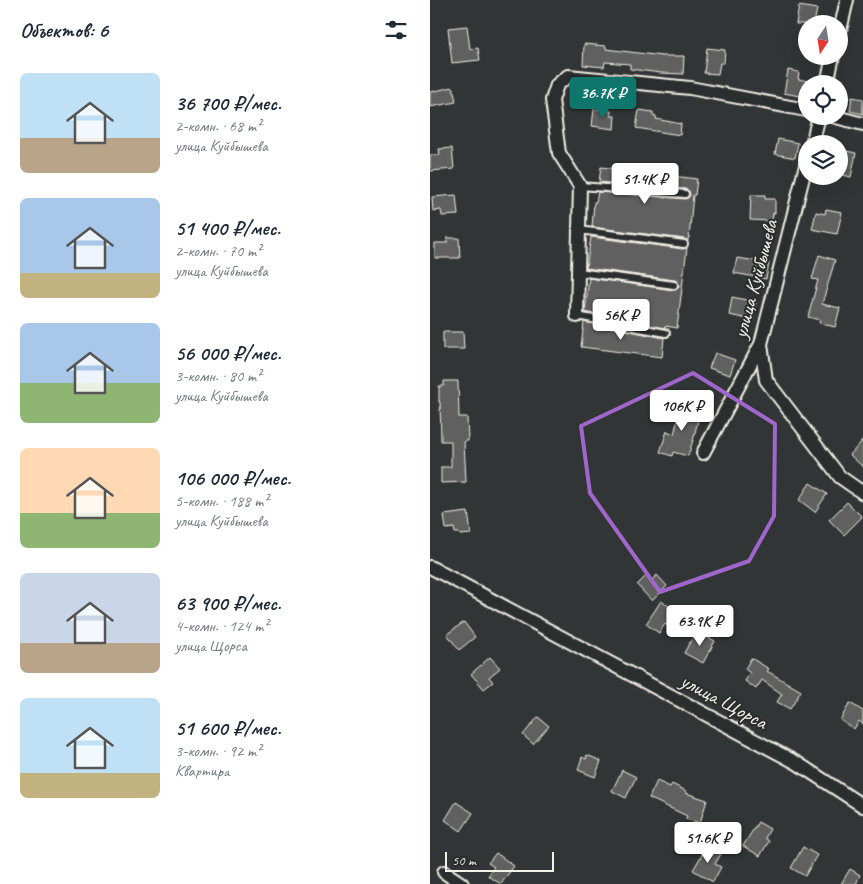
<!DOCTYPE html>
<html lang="ru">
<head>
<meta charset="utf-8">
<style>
  :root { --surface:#fff; --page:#f2f2f3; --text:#1f2937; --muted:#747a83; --accent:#0f766e }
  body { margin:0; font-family:Caveat,sans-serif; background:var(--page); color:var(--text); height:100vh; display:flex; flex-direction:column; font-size:19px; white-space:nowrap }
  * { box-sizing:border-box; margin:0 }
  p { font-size:16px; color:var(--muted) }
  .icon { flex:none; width:28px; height:28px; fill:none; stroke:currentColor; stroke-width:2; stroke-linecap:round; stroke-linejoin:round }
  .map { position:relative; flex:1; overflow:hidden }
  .sheet { display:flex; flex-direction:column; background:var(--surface); width:430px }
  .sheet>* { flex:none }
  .needle { width:32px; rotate:192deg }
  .buttons { position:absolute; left:368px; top:15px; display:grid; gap:10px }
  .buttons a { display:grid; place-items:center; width:50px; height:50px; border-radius:50%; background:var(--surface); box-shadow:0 5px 20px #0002; font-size:25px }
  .scale { position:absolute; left:15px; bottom:12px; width:109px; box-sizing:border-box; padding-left:5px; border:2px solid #f4f1e8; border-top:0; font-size:14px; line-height:18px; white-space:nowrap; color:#f4f1e8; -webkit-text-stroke:4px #2a2d2e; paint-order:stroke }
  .price { position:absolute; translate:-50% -42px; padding:0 11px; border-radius:5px; background:#fff; color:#222; font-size:16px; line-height:32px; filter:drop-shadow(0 1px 2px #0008) }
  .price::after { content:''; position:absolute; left:50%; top:30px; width:15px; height:11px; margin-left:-8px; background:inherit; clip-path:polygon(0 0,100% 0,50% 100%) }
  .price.active { background:var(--accent); color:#fff }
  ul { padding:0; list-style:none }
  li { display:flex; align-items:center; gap:15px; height:125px; padding:0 20px }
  li span { display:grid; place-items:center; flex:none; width:140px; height:100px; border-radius:8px; color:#555 }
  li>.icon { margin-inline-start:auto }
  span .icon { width:60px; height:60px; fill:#fffc; stroke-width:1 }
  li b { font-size:21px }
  h2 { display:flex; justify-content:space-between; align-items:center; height:60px; padding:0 20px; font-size:21px }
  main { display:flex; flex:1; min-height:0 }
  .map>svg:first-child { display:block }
  .building { fill:#5f605f; stroke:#f4f1e8 }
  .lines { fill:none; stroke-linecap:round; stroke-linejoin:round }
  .lane-casing { stroke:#f4f1e8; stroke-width:10 }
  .street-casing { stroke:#f4f1e8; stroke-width:16 }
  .lane { stroke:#2a2d2e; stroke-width:6 }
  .street { stroke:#2a2d2e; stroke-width:12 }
  .marked { fill:none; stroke:#9f67cb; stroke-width:4; stroke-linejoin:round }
  .labels { text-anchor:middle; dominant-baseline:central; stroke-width:4; stroke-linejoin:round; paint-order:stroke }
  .street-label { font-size:21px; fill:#f4f1e8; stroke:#2a2d2e }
</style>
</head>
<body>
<main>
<section class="sheet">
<h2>Объектов: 6<svg class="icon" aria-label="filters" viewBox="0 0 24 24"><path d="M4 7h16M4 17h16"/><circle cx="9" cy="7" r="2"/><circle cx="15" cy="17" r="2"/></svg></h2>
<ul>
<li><span style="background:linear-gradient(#bfe0f5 65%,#b9a48a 0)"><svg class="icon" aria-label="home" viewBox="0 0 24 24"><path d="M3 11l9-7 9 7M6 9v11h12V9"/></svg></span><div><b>36 700 ₽/мес.</b><p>2-комн. · 68 m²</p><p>улица Куйбышева</p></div></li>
<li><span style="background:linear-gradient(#a9c7e8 75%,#c2b280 0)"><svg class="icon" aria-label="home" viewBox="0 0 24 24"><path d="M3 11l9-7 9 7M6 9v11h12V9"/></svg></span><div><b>51 400 ₽/мес.</b><p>2-комн. · 70 m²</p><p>улица Куйбышева</p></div></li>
<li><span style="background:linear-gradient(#a9c7e8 60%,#8fb573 0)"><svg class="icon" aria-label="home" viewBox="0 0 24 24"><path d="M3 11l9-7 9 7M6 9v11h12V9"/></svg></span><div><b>56 000 ₽/мес.</b><p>3-комн. · 80 m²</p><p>улица Куйбышева</p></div></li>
<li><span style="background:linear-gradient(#ffd9b3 65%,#8fb573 0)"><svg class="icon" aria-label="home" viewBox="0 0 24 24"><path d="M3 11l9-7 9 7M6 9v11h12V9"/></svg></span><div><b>106 000 ₽/мес.</b><p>5-комн. · 188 m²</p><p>улица Куйбышева</p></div></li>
<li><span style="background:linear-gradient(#c9d6e8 70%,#b9a48a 0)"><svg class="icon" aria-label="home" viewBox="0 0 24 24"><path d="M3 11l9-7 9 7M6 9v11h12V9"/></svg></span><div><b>63 900 ₽/мес.</b><p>4-комн. · 124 m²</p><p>улица Щорса</p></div></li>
<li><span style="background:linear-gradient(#bfe0f5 75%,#c2b280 0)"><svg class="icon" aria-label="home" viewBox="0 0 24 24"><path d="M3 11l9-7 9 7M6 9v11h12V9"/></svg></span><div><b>51 600 ₽/мес.</b><p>3-комн. · 92 m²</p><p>Квартира</p></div></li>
</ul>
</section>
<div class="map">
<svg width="433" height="884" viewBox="0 0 433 884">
  <rect width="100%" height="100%" fill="#323535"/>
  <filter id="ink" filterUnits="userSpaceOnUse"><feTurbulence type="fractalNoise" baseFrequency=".02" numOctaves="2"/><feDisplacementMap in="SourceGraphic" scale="10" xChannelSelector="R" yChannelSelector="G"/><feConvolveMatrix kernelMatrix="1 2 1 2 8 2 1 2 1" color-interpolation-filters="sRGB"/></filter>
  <g filter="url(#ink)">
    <!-- building -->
    <path class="building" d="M 369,6 L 387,9 L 384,24 L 366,24 Z
      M 37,26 L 40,49 L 48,48 L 50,60 L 22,63 L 18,28 Z
      M 154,44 L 176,46 L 176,49 L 232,56 L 254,56 L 253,74 L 231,73 L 200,69 L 200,64 L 175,62 L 174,67 L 153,65 Z
      M 277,48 L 295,50 L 294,63 L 290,63 L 288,74 L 274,73 Z
      M 358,70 L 369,72 L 368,79 L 378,81 L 378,84 L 376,84 L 375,97 L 354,93 Z
      M 23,87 L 26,102 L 0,107 L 0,92 Z
      M 422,97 L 433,99 L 433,114 L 420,111 Z
      M 164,109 L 181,111 L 181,116 L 185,116 L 184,129 L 162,126 Z
      M 209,110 L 223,112 L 223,115 L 226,116 L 226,119 L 251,124 L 250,135 L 206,128 Z
      M 348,139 L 368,143 L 365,158 L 345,154 Z
      M 22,148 L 24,169 L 0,171 L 0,155 L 10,155 L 9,149 Z
      M 411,150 L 426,153 L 421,177 L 409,174 L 409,159 Z
      M 171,167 L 267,179 L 265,195 L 263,195 L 259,238 L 258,238 L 258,241 L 255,239 L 162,227 L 164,202 L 166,202 L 168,192 L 255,199 L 258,198 L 260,195 L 259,191 L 255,189 L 169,182 Z
      M 26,195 L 28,215 L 12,216 L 11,210 L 3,211 L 2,197 Z
      M 321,195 L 335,195 L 335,199 L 345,199 L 345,213 L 343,213 L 342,221 L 320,220 Z
      M 396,209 L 412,212 L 407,234 L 382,229 L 386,212 L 395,214 Z
      M 161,237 L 253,249 L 257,248 L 247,328 L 236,326 L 235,328 L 155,312 L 159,278 L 243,290 L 248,288 L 249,285 L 247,281 L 245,280 L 156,268 Z
      M 17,238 L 29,238 L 30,258 L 5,258 L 5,243 L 17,243 Z
      M 389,255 L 405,260 L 392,304 L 410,308 L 405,327 L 389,323 L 390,320 L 378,317 L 388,280 L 382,279 Z
      M 307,258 L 339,263 L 336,279 L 304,273 Z
      M 302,297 L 326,302 L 323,320 L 299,315 Z
      M 154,322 L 234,338 L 232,357 L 151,347 Z
      M 13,332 L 33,332 L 34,349 L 13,349 Z
      M 285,353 L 305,360 L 300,375 L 279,368 Z
      M 14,381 L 28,381 L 29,417 L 37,417 L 38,441 L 34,441 L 36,482 L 11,483 L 11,467 L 21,467 L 21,441 L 11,441 L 10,402 L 9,402 L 9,386 L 14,386 Z
      M 252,403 L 271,407 L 264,437 L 258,456 L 243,452 L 242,456 L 230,452 L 237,431 L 244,434 Z
      M 433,440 L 433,467 L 420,455 Z
      M 380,483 L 397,494 L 385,512 L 369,500 Z
      M 417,502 L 432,517 L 414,535 L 399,520 Z
      M 38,512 L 41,534 L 30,535 L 29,533 L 25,533 L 24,528 L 16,529 L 14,515 Z
      M 227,575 L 237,586 L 222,601 L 207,585 L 216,576 L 221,581 Z
      M 231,601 L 251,614 L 241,628 L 235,624 L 229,633 L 216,624 Z
      M 34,622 L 45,637 L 29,650 L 17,634 Z
      M 266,631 L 285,641 L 273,663 L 254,653 Z
      M 60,657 L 70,668 L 59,677 L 63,682 L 54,689 L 41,674 Z
      M 321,658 L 339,669 L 337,671 L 371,691 L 360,709 L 347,702 L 352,694 L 332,680 L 326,689 L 315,681 L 320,673 L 315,669 Z
      M 420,703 L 433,711 L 433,724 L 429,721 L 424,729 L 410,720 Z
      M 108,717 L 119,726 L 103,744 L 93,735 Z
      M 157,755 L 171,761 L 165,777 L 148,770 L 152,757 L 156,759 Z
      M 192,770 L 206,777 L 196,798 L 182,791 Z
      M 227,781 L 240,787 L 242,784 L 256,791 L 256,793 L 277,800 L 270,823 L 256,819 L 257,816 L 219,798 Z
      M 26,802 L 43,813 L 31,831 L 15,820 Z
      M 328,822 L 340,829 L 335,838 L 339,841 L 330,856 L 313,846 Z
      M 277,846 L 291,854 L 285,864 L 291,867 L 283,882 L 263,870 Z
      M 373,847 L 387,855 L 375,876 L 361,868 Z
      M 66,853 L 84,866 L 71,884 L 58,876 L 64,867 L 58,863 Z
      M 420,869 L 430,875 L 426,884 L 411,884 Z"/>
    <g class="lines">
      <!-- lane casing -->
      <g class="lane-casing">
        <path id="lane" d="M 150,186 L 255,194
          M 149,230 L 254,244
          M 148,272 L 244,285
          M 147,316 L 236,333"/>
      </g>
      <!-- street casing -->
      <g class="street-casing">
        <path id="street" d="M 409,35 L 417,0
          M 397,84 L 403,56
          M 402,116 L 433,124
          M 382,144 L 389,116
          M 147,316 L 150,186 L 129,153 L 122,100 L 127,85 L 138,76 L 260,88 L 376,110
          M 331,344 L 336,380 L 410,477 L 433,493
          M 273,453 L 331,344 L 376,165
          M 0,567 L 367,763 L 433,806
          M 14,872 L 32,884"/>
      </g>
      <!-- lane -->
      <use href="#lane" class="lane"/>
      <!-- street -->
      <use href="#street" class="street"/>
    </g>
  </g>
  <!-- marked area -->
  <path class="marked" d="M 263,373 L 345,424 L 344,516 L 319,561 L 230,592 L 160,493 L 151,426 Z"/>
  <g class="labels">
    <!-- street labels -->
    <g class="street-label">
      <text transform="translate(325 279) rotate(-75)">улица Куйбышева</text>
      <text transform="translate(294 701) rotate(28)">улица Щорса</text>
    </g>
  </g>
</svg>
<div class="buttons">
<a><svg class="needle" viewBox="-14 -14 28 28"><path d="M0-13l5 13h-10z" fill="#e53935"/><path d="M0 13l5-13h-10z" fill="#747a83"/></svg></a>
<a><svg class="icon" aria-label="locate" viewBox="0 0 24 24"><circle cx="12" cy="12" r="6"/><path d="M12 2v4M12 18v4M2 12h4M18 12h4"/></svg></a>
<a><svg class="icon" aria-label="layers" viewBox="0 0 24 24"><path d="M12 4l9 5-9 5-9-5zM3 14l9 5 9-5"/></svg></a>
</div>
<div class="scale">50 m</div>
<b class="price active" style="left:173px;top:119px">36.7K ₽</b>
<b class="price" style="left:215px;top:205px">51.4K ₽</b>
<b class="price" style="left:191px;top:341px">56K ₽</b>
<b class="price" style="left:252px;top:432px">106K ₽</b>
<b class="price" style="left:270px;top:647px">63.9K ₽</b>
<b class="price" style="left:278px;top:864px">51.6K ₽</b>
</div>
</main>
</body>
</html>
